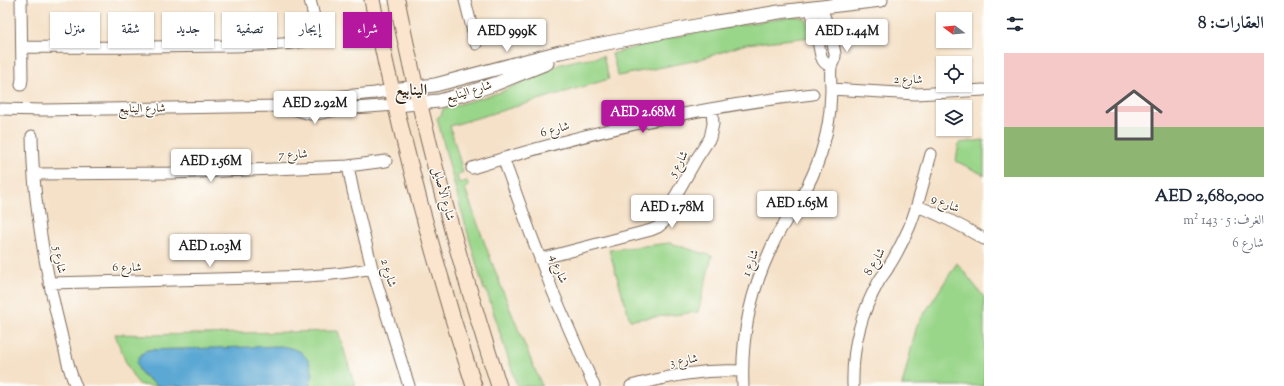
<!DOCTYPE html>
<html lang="ar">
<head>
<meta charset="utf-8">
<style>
  :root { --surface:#fff; --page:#f2f2f3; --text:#1f2937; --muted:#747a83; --accent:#b5179e }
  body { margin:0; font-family:"Sorts Mill Goudy",Amiri,serif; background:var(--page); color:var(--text); direction:rtl; height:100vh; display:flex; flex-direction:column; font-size:15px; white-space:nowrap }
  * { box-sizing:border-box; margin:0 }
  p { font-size:13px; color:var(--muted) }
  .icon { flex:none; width:22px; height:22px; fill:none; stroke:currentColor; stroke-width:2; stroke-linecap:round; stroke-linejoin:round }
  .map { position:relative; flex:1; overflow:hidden; direction:ltr }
  .panel { display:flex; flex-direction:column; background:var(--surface); width:300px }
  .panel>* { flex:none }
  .banner { position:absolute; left:12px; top:12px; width:380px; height:36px; direction:rtl; display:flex; gap:8px }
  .needle { width:26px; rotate:286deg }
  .tools { position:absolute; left:936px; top:12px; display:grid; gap:8px }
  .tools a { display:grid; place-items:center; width:36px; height:36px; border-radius:0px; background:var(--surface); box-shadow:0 1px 3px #0004; font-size:20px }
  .price { position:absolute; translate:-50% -34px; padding:0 9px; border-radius:4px; background:#fff; color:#222; font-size:13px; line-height:26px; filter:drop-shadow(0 1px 2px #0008) }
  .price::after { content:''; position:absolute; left:50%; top:24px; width:12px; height:9px; margin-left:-6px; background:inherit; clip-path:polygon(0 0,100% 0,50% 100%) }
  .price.current { background:var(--accent); color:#fff }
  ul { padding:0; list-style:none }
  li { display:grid; align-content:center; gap:8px; height:212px; padding:0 20px }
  li span { display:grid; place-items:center; height:124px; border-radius:0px; color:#555 }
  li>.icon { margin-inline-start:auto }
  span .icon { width:72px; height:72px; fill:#fffc; stroke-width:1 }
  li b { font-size:17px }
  h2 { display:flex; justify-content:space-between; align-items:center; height:48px; padding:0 20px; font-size:17px }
  .tag { padding:0 14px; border-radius:0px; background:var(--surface); box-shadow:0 1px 3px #0004; font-size:14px; line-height:36px }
  .tag.current { background:var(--accent); color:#fff }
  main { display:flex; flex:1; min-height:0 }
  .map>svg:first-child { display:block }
  .green { fill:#9ad68a; stroke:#6a8054 }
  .water { fill:#5ba8d4; stroke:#4b6979 }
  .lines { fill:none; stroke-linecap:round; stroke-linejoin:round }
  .minor-casing { stroke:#7c6a5a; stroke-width:13 }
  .tertiary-casing { stroke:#7c6a5a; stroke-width:15 }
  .secondary-casing { stroke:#7c6a5a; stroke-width:17 }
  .minor { stroke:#fff; stroke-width:11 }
  .tertiary { stroke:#fff; stroke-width:13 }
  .secondary { stroke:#fbe5cf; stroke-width:15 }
  .labels { text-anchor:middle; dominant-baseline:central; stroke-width:3; stroke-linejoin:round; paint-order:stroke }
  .street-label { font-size:12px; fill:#3b2a1e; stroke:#fdfcf7 }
  .district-label { font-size:16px; font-weight:bold; fill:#3b2a1e; stroke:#fdfcf7 }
</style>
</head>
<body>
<main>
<section class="panel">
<h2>العقارات: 8<svg class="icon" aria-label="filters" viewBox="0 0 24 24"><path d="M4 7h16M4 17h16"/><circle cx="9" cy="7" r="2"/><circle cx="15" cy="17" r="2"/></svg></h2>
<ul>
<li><span style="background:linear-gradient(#f6c9c9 60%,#8fb573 0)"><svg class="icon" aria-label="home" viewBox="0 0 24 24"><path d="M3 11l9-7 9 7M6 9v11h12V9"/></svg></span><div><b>AED 2,680,000</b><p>الغرف: 5 · 143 m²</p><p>شارع 6</p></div></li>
</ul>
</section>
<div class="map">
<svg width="984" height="386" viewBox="0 0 984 386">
  <rect width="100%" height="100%" fill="#fdfcf7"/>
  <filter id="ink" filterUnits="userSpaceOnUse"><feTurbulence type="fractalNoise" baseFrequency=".025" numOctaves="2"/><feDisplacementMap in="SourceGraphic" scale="8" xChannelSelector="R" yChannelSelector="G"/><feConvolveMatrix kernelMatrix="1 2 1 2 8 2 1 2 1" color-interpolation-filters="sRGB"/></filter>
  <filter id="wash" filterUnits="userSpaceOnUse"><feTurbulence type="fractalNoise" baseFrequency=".012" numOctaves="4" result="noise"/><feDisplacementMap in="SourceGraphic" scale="16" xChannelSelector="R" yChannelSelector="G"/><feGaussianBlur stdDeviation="0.9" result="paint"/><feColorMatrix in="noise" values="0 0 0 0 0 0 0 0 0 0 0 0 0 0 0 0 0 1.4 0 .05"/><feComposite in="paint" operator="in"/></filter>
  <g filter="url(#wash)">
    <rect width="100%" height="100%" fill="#f5e1c8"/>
    <!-- green -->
    <path class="green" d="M 790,17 C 809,16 808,20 811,37 L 746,44 L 698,60 L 618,76 L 612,54 L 660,40 L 698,32 Z
      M 603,56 L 609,79 L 450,126 L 463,172 L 457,175 L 459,183 L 467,181 L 469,186 L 465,188 C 488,255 514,321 542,386 L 517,386 L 486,289 L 484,290 L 460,206 L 437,118 L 441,115 L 443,109 L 501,92 L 558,65 L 581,59 L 584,60 Z
      M 984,140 L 984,175 L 956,161 L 959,143 Z
      M 670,243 L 712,256 L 698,312 L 630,320 L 609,250 Z
      M 957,263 L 984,297 L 984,386 L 902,386 L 917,325 Z
      M 338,331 L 355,386 L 309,386 L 313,374 L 236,348 L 147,350 L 138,368 C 143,377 150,381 159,386 C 154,386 145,386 141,385 C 131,380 119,345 115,334 L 151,335 Z"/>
    <!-- water -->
    <path class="water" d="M 281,346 L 291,348 L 301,352 L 309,361 L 313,374 L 309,386 L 159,386 C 145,378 125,364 147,350 Z"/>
  </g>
  <g filter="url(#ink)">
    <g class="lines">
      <!-- minor casing -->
      <g class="minor-casing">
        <path id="minor" d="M 21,0 L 22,79 L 21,85
          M 465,0 L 476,44
          M 811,8 L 821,56 C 823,62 825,64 831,66
          M 22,47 C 92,48 161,47 231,46 C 246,45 302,46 312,38 C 319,32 312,8 310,0
          M 831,89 L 916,94 L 984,90
          M 293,99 L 303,101 L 326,100 L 333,97 L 375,93 L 392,90
          M 0,109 L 43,110 L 284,106 L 310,114 L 322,113 L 340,109 L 396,105
          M 32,136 C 33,202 45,269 61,333 C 65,350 68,370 76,386
          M 503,158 L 530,232 L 553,292 L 594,386
          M 348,166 L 353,191 L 372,268 L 409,386
          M 472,168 C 583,133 697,107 813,94
          M 34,174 L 171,173 L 348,166 L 386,161
          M 917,206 C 941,215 962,226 984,239
          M 540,259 L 651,230 L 658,227 L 664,222 L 676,195 L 697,158 L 710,138 L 713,124 L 712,109
          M 49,283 C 117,281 184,280 251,278 C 292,276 332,277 372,268
          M 631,386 C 670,376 702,369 742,371
          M 743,386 C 741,341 750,294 769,253 C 773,243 778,233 784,224 C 789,214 796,205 802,196 C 817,170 827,139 830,110 C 830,103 831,96 831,89 C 831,82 830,74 831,67 C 832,62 836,60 835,54 C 833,38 826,22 821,7
          M 853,386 C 852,350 860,315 878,283 C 881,277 886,272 889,266 C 897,254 903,241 909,228 C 919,204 924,179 931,154"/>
      </g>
      <!-- tertiary casing -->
      <g class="tertiary-casing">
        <path id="tertiary" d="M 392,90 L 435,85 L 560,52 L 717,22 L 779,12 L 881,0
          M 396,105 L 439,101 L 468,93 L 495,84 L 547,63"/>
      </g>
      <!-- secondary casing -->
      <g class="secondary-casing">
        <path id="secondary" d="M 372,0 C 399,130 433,260 474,386
          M 397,0 C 423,131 458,259 499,386"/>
      </g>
      <!-- minor -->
      <use href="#minor" class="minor"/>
      <!-- tertiary -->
      <use href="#tertiary" class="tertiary"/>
      <!-- secondary -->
      <use href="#secondary" class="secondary"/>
    </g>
  </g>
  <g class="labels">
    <!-- street labels -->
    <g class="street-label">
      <text transform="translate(908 80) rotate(1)">شارع 2</text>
      <text transform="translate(469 92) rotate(-17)">شارع الينابيع</text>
      <text transform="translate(142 109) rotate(-1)">شارع الينابيع</text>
      <text transform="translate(555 130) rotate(-15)">شارع 6</text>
      <text transform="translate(293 155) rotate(-2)">شارع 7</text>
      <text transform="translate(679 164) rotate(-61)">شارع 5</text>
      <text transform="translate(443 194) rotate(75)">شارع الأصايل</text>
      <text transform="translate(945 204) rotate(23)">شارع 9</text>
      <text transform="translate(59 260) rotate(80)">شارع 5</text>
      <text transform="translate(875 262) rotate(-59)">شارع 8</text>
      <text transform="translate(751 263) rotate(-69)">شارع 1</text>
      <text x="127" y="268">شارع 6</text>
      <text transform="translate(558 269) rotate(69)">شارع 4</text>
      <text transform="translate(388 273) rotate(74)">شارع 2</text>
      <text transform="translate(684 361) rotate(-10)">شارع 3</text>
    </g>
    <!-- district labels -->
    <g class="district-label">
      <text x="411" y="91">الينابيع</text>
    </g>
  </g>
</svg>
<div class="tools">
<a><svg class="needle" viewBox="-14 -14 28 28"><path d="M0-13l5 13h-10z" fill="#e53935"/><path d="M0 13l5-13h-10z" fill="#747a83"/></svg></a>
<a><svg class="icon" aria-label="locate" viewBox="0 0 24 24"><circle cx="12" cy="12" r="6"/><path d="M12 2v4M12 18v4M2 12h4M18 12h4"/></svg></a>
<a><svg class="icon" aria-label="layers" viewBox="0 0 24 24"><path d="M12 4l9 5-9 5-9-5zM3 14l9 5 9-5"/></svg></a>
</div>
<b class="price" style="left:507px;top:53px">AED 999K</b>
<b class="price" style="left:847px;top:53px">AED 1.44M</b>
<b class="price" style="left:315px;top:125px">AED 2.92M</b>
<b class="price current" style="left:643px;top:134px">AED 2.68M</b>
<b class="price" style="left:211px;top:183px">AED 1.56M</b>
<b class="price" style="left:797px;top:225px">AED 1.65M</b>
<b class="price" style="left:672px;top:229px">AED 1.78M</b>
<b class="price" style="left:210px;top:268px">AED 1.03M</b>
<div class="banner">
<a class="tag current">شراء</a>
<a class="tag">إيجار</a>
<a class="tag">تصفية</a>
<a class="tag">جديد</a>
<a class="tag">شقة</a>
<a class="tag">منزل</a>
</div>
</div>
</main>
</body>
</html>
